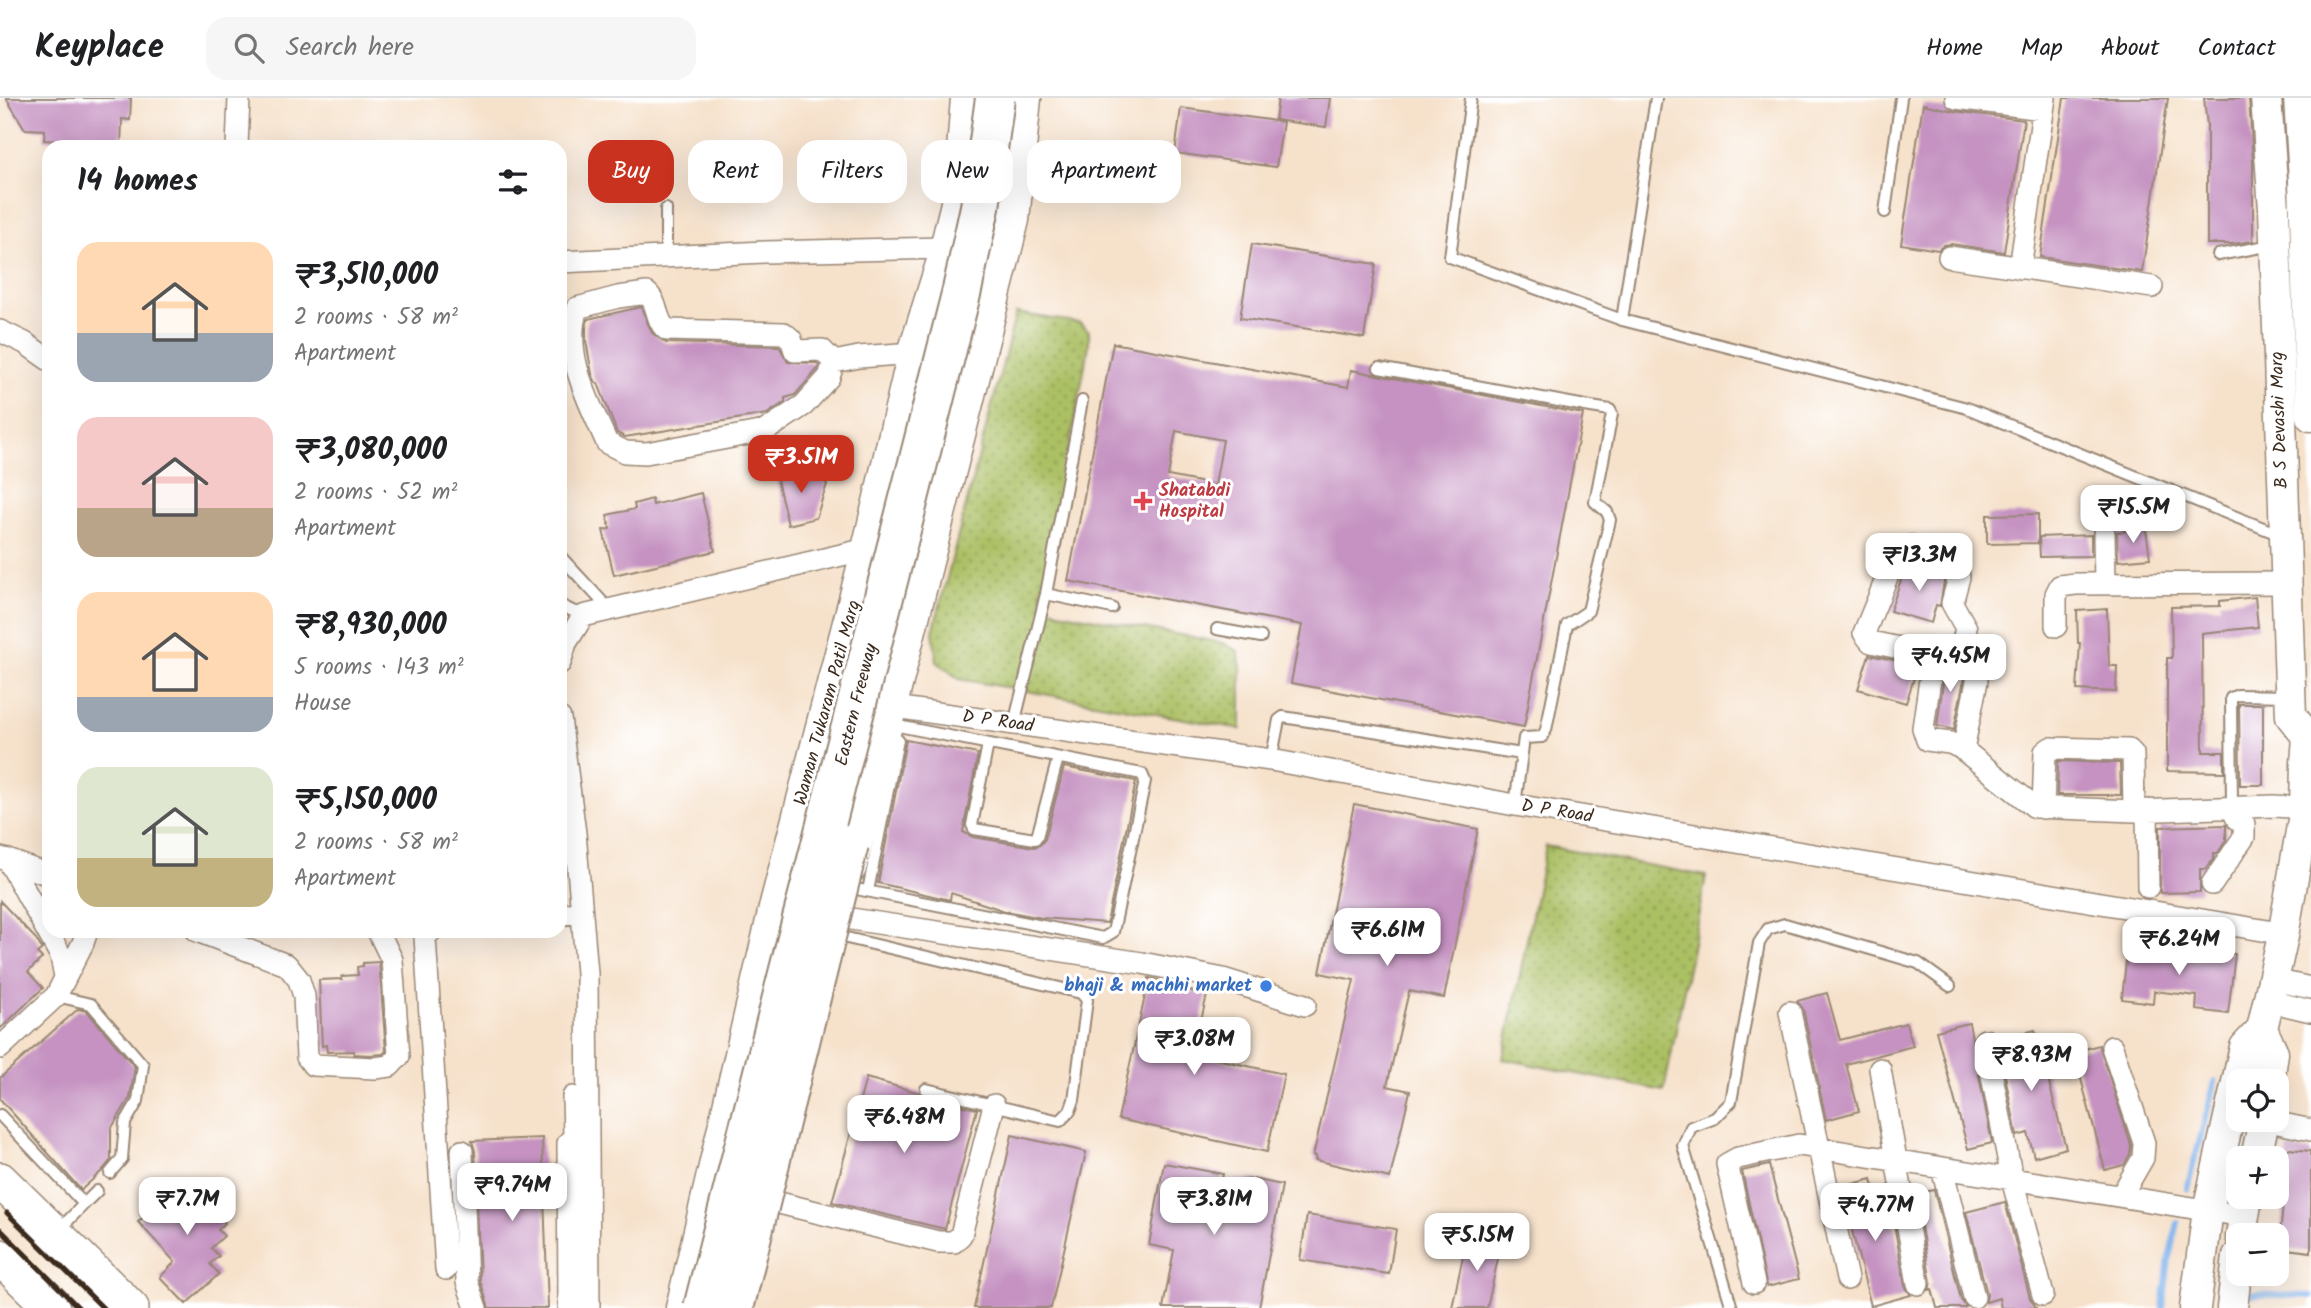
<!DOCTYPE html>
<html lang="en">
<head>
<meta charset="utf-8">
<style>
  :root { --surface:#fff; --page:#f6f6f6; --text:#202124; --muted:#757577; --line:#e0e0e0; --accent:#c8321e }
  body { margin:0; font-family:Kalam,sans-serif; background:var(--page); color:var(--text); height:100vh; display:flex; flex-direction:column; font-size:26px; white-space:nowrap }
  * { box-sizing:border-box; margin:0 }
  p { font-size:23px; color:var(--muted) }
  .icon { flex:none; width:38px; height:38px; fill:none; stroke:currentColor; stroke-width:2; stroke-linecap:round; stroke-linejoin:round }
  .map { position:relative; flex:1; overflow:hidden }
  .panel { position:absolute; left:42px; top:42px; width:525px; height:798px; display:flex; flex-direction:column; background:var(--surface); border-radius:21px; box-shadow:0 7px 28px #0002 }
  .panel>* { flex:none }
  .top-card { position:absolute; left:588px; top:42px; width:665px; height:63px; display:flex; gap:14px }
  .buttons { position:absolute; left:2226px; top:971px; display:grid; gap:14px }
  .buttons a { display:grid; place-items:center; width:63px; height:63px; border-radius:14px; background:var(--surface); box-shadow:0 7px 28px #0002; font-size:35px }
  .price { position:absolute; translate:-50% -60px; padding:0 16px; border-radius:14px; background:#fff; color:#222; font-size:23px; line-height:46px; filter:drop-shadow(0 2px 4px #0008) }
  .price::after { content:''; position:absolute; left:50%; top:42px; width:21px; height:16px; margin-left:-10px; background:inherit; clip-path:polygon(0 0,100% 0,50% 100%) }
  .price.selected { background:var(--accent); color:#fff }
  ul { padding:0; list-style:none }
  li { display:flex; align-items:center; gap:21px; height:175px; padding:0 35px }
  li span { display:grid; place-items:center; flex:none; width:196px; height:140px; border-radius:21px; color:#555 }
  li>.icon { margin-inline-start:auto }
  span .icon { width:84px; height:84px; fill:#fffc; stroke-width:1 }
  li b { font-size:30px }
  h2 { display:flex; justify-content:space-between; align-items:center; height:84px; padding:0 35px; font-size:30px }
  .pill { padding:0 24px; border-radius:21px; background:var(--surface); box-shadow:0 7px 28px #0002; font-size:24px; line-height:63px }
  .pill.selected { background:var(--accent); color:#fff }
  header { display:flex; align-items:center; gap:42px; box-sizing:border-box; height:98px; padding:0 35px; background:var(--surface); border-bottom:2px solid var(--line) }
  header strong { font-size:33px }
  nav { display:flex; gap:38px; margin-inline-start:auto; font-size:24px }
  .search { width:490px; height:63px; background:var(--page); display:flex; align-items:center; gap:18px; box-sizing:border-box; padding:0 24px; border-radius:21px; color:var(--muted); font-size:26px }
  .map>svg:first-child { display:block }
  .park { fill:url(#park-dots); stroke:#737440; stroke-width:2 }
  .lines { fill:none; stroke-linecap:round; stroke-linejoin:round }
  .stream { stroke:#7fb3ed; stroke-width:6 }
  .building { fill:#c592c1; fill-rule:evenodd }
  .service-casing { stroke:#988674; stroke-width:14 }
  .minor-casing { stroke:#988674; stroke-width:24 }
  .secondary-casing { stroke:#988674; stroke-width:33 }
  .trunk-casing { stroke:#988674; stroke-width:38 }
  .service { stroke:#fff; stroke-width:10 }
  .minor { stroke:#fff; stroke-width:21 }
  .secondary { stroke:#fff; stroke-width:30 }
  .trunk { stroke:#fff; stroke-width:35 }
  .rail { stroke:#3b2a1e; stroke-width:5 }
  .motorway-bridge-casing { stroke:#988674; stroke-width:42; stroke-linecap:butt }
  .motorway-bridge { stroke:#fff; stroke-width:38 }
  .health-dot { fill:#e0444e; stroke:#fff; stroke-width:2.5 }
  .shop-dot { fill:#3f7fe0; stroke:#fff; stroke-width:2.5 }
  .labels { text-anchor:middle; dominant-baseline:central; stroke-width:6; stroke-linejoin:round; paint-order:stroke }
  .street-label { font-size:18px; fill:#3b2a1e; stroke:#fff }
  .health-label { font-size:18px; font-weight:bold; fill:#be3a42; stroke:#fff; text-anchor:start }
  .shop-label { font-size:18px; font-weight:bold; fill:#366cbe; stroke:#fff; text-anchor:end }
</style>
</head>
<body>
<header>
<strong>Keyplace</strong>
<div class="search"><svg class="icon" aria-label="search" viewBox="0 0 24 24"><circle cx="10" cy="10" r="6"/><path d="M15 15l6 6"/></svg>Search here</div>
<nav><a>Home</a><a>Map</a><a>About</a><a>Contact</a></nav>
</header>
<div class="map">
<svg width="2311" height="1210" viewBox="0 0 2311 1210">
  <defs>
    <pattern id="park-dots" width="8" height="8" patternUnits="userSpaceOnUse" patternTransform="scale(1.75)"><rect width="8" height="8" fill="#abbf63"/><path d="M2 2h.1M6 6h.1" fill="none" stroke="#8c9b51" stroke-width="1.8" stroke-linecap="round"/></pattern>
  </defs>
  <rect width="100%" height="100%" fill="#fff"/>
  <filter id="ink" filterUnits="userSpaceOnUse"><feTurbulence type="fractalNoise" baseFrequency=".0143" numOctaves="2"/><feDisplacementMap in="SourceGraphic" scale="14" xChannelSelector="R" yChannelSelector="G"/><feConvolveMatrix kernelMatrix="1 2 1 2 8 2 1 2 1" color-interpolation-filters="sRGB"/></filter>
  <filter id="wash" filterUnits="userSpaceOnUse"><feTurbulence type="fractalNoise" baseFrequency=".00686" numOctaves="4" result="noise"/><feDisplacementMap in="SourceGraphic" scale="28" xChannelSelector="R" yChannelSelector="G"/><feGaussianBlur stdDeviation="1.57" result="paint"/><feColorMatrix in="noise" values="0 0 0 0 0 0 0 0 0 0 0 0 0 0 0 0 0 1.4 0 .05"/><feComposite in="paint" operator="in"/></filter>
  <g filter="url(#wash)">
    <rect width="100%" height="100%" fill="#f6e1ca"/>
    <!-- park -->
    <path class="park" d="M 1016,215 L 1080,225 L 1089,233 L 1089,247 L 1042,492 L 1043,507 L 1059,514 L 1223,545 L 1238,553 L 1241,569 L 1241,631 L 959,581 L 937,564 L 933,534 Z
      M 1546,748 L 1706,778 L 1664,993 L 1503,961 Z"/>
    <g class="lines">
      <!-- stream -->
      <path class="stream" d="M 2187,1091 L 2215,983
        M 2246,1196 L 2311,1198
        M 2163,1210 L 2169,1159 L 2178,1125"/>
    </g>
    <g id="blocks">
      <!-- building -->
      <path class="building" d="M 6,0 L 131,0 L 130,22 L 122,21 L 121,49 L 88,49 L 88,45 L 44,42 L 45,32 L 25,31 Z
        M 1278,0 L 1330,0 L 1326,29 L 1275,22 Z
        M 2064,0 L 2168,0 L 2142,174 L 2040,159 Z
        M 2204,0 L 2249,0 L 2253,64 L 2253,143 L 2232,146 L 2207,146 L 2207,28 Z
        M 1923,6 L 1954,13 L 2024,22 L 2004,154 L 1951,146 L 1944,147 L 1938,152 L 1901,146 Z
        M 1181,10 L 1283,24 L 1276,69 L 1175,55 Z
        M 1252,146 L 1376,166 L 1364,240 L 1240,220 Z
        M 641,209 L 652,235 L 666,245 L 779,248 L 788,264 L 817,265 L 819,268 L 817,272 L 795,297 L 785,300 L 785,304 L 767,316 L 625,339 L 617,335 L 598,285 L 596,285 L 592,276 L 586,243 L 586,229 L 588,221 Z
        M 1113,245 L 1348,289 L 1351,272 L 1583,316 L 1524,629 L 1291,585 L 1302,527 L 1068,483 ZM 1176,333 L 1223,342 L 1215,387 L 1168,378 Z
        M 806,370 L 827,386 L 816,420 L 788,427 L 776,378 Z
        M 701,395 L 715,453 L 614,477 L 603,432 L 610,431 L 607,417 L 635,411 L 634,406 L 652,401 L 653,407 Z
        M 2038,416 L 2038,445 L 1987,446 L 1987,417 Z
        M 2146,431 L 2150,460 L 2118,463 L 2117,434 Z
        M 2091,437 L 2091,458 L 2040,459 L 2039,439 Z
        M 1908,462 L 1945,477 L 1940,508 L 1936,507 L 1931,525 L 1890,513 Z
        M 2255,499 L 2258,529 L 2202,535 L 2203,654 L 2224,654 L 2224,674 L 2167,673 L 2167,560 L 2172,560 L 2171,509 L 2220,508 L 2220,503 Z
        M 2107,511 L 2109,568 L 2117,568 L 2116,594 L 2077,592 L 2080,545 L 2078,545 L 2077,513 Z
        M 1942,551 L 1948,553 L 1951,561 L 1963,574 L 1964,582 L 1954,632 L 1937,628 L 1946,563 Z
        M 1869,557 L 1918,567 L 1906,605 L 1858,591 Z
        M 2239,606 L 2263,606 L 2263,687 L 2240,687 Z
        M 906,642 L 978,656 L 963,734 L 973,739 L 1034,749 L 1040,747 L 1045,741 L 1064,669 L 1136,683 L 1107,825 L 1042,820 L 1005,813 L 951,795 L 950,802 L 878,785 Z
        M 2058,663 L 2120,665 L 2121,697 L 2057,697 Z
        M 1354,706 L 1478,731 L 1444,900 L 1409,893 L 1387,988 L 1410,993 L 1390,1080 L 1315,1062 L 1316,1058 L 1313,1058 L 1354,882 L 1320,875 Z
        M 2226,727 L 2226,742 L 2218,755 L 2214,755 L 2214,760 L 2206,771 L 2200,771 L 2200,794 L 2160,795 L 2160,729 Z
        M 0,803 L 36,841 L 42,851 L 37,855 L 42,860 L 28,874 L 43,890 L 0,931 Z
        M 2128,844 L 2160,847 L 2159,858 L 2201,862 L 2203,852 L 2235,856 L 2228,916 L 2196,912 L 2197,898 L 2154,893 L 2153,905 L 2122,901 Z
        M 379,864 L 386,953 L 383,956 L 369,957 L 354,956 L 354,953 L 327,954 L 326,947 L 322,948 L 319,882 L 342,881 L 342,878 L 358,877 L 357,869 L 363,868 L 363,865 Z
        M 1149,880 L 1188,888 L 1187,892 L 1207,897 L 1193,956 L 1284,976 L 1267,1054 L 1118,1021 Z
        M 1827,895 L 1840,942 L 1906,925 L 1913,948 L 1846,966 L 1859,1013 L 1826,1022 L 1803,911 L 1797,903 Z
        M 78,911 L 87,913 L 135,969 L 130,1000 L 111,1031 L 111,1062 L 102,1073 L 81,1092 L 0,1001 L 0,980 Z
        M 1969,925 L 1992,1045 L 1968,1051 L 1936,933 Z
        M 2035,932 L 2066,1050 L 2034,1059 L 2028,1035 L 2017,1038 L 1998,942 Z
        M 2099,947 L 2131,1047 L 2130,1056 L 2124,1067 L 2105,1072 L 2074,954 Z
        M 866,980 L 920,995 L 924,999 L 977,1011 L 945,1131 L 832,1104 Z
        M 1012,1037 L 1086,1054 L 1051,1210 L 974,1210 Z
        M 542,1040 L 548,1210 L 489,1210 L 480,1182 L 475,1053 L 472,1043 Z
        M 2288,1051 L 2311,1053 L 2311,1154 L 2279,1150 Z
        M 1164,1065 L 1223,1076 L 1221,1085 L 1253,1081 L 1282,1087 L 1259,1210 L 1163,1210 L 1174,1152 L 1149,1147 Z
        M 1769,1067 L 1799,1181 L 1767,1189 L 1742,1073 Z
        M 184,1081 L 196,1093 L 204,1086 L 222,1105 L 214,1112 L 225,1125 L 218,1132 L 224,1138 L 211,1150 L 219,1158 L 210,1166 L 219,1176 L 186,1206 L 160,1179 L 175,1164 L 138,1124 Z
        M 1872,1081 L 1878,1106 L 1890,1103 L 1905,1188 L 1911,1197 L 1871,1208 L 1841,1089 Z
        M 1934,1092 L 1961,1202 L 1966,1209 L 1963,1210 L 1937,1210 L 1932,1191 L 1929,1192 L 1931,1184 L 1915,1096 Z
        M 2005,1104 L 2030,1200 L 2036,1210 L 2001,1210 L 1999,1200 L 1986,1204 L 1987,1196 L 1966,1114 Z
        M 1307,1117 L 1396,1131 L 1389,1176 L 1300,1162 Z
        M 1474,1134 L 1499,1140 L 1496,1155 L 1499,1156 L 1487,1210 L 1452,1210 L 1463,1158 L 1469,1159 Z"/>
    </g>
  </g>
  <g filter="url(#ink)">
    <use href="#blocks" fill-opacity="0" stroke="#988674" stroke-width="2"/>
    <g class="lines">
      <!-- service casing -->
      <g class="service-casing">
        <path id="service" d="M 1471,0 L 1450,159 L 1622,222 L 1967,310 L 2283,438
          M 1885,114 L 1901,0
          M 2218,157 L 2272,147
          M 666,159 L 666,111
          M 1622,222 L 1656,0
          M 1379,270 L 1591,309 L 1610,312 L 1612,316 L 1595,404 L 1607,414 L 1610,422 L 1588,513 L 1567,527 L 1546,632 L 1542,639 L 1524,640 L 1515,707
          M 560,458 L 609,511
          M 1046,496 L 1112,510
          M 560,507 L 583,518
          M 1217,531 L 1261,539
          M 1014,626 L 1046,496 L 1082,303
          M 988,646 L 972,727 L 974,731 L 1035,741 L 1037,739 L 1058,660
          M 1271,662 L 1279,622 L 1283,619 L 1522,656
          M 2232,710 L 2231,600 L 2238,597 L 2288,598
          M 846,789 L 1103,840 L 1113,834 L 1145,683 L 1142,676 L 888,626
          M 868,793 L 898,642
          M 834,837 L 1081,895 L 1087,902 L 1074,1002 L 1070,1013 L 1060,1023 L 926,991
          M 56,898 L 91,906 L 143,967 L 138,1003 L 125,1025 L 122,1061 L 110,1075
          M 0,1017 L 84,1106 L 59,1132
          M 84,1106 L 97,1093
          M 1732,1210 L 1683,1048 L 1691,1029 L 1715,1020 L 1731,1004 L 1759,845 L 1768,831 L 1785,826 L 1918,865 L 1950,888"/>
      </g>
      <!-- minor casing -->
      <g class="minor-casing">
        <path id="minor" d="M 1956,0 L 2043,11
          M 237,49 L 239,0
          M 1949,159 L 2152,189
          M 560,164 L 764,154 L 944,150
          M 2020,170 L 2045,0
          M 0,233 L 25,245 L 49,262
          M 834,264 L 822,252 L 795,253 L 791,241 L 784,235 L 667,232 C 655,223 659,205 647,195 L 618,199 L 577,210 C 562,257 589,303 607,345 L 625,354 L 646,355 L 765,333 L 804,307 L 829,279 L 834,264 L 859,259 L 913,255
          M 2104,435 L 2105,485
          M 2056,528 L 2056,496 L 2060,488 L 2075,486 L 2286,485
          M 560,565 L 566,545 L 583,518 L 867,451
          M 880,607 L 1271,662 L 1515,707 L 2268,833 L 2283,838
          M 560,620 L 575,735 L 587,875 L 589,1210
          M 1963,652 L 1977,583 L 1976,568 L 1961,552 L 1966,530 L 1952,505 L 1959,479 L 1957,468 L 1911,448 L 1899,450 L 1864,535 L 1871,544 L 1927,556 L 1933,561 L 1923,630 L 1927,642 L 1950,645 L 1961,650 L 2035,709 L 2134,713 L 2274,708 L 2305,710
          M 2043,710 L 2045,654 L 2050,650 L 2129,652 L 2133,656 L 2134,713
          M 2147,712 L 2148,789
          M 0,760 L 8,762 L 61,858 L 65,879
          M 8,762 L 49,777
          M 2212,786 L 2244,739 L 2244,726 L 2237,721 L 2232,710
          M 560,816 L 582,815
          M 838,819 L 1142,865 L 1223,881 L 1305,907
          M 197,833 L 287,867 L 299,882 L 304,898 L 307,959 L 313,967 L 375,970 L 390,968 L 399,958 L 392,862 L 378,833
          M 431,833 L 425,839 L 446,1171
          M 2273,882 L 2311,890
          M 2269,903 L 2311,913
          M 1790,914 L 1847,1181
          M 1985,942 L 2012,1081 L 2043,1197
          M 2112,949 L 2144,1045 L 2143,1060 L 2121,1098
          M 0,950 L 56,898 L 83,845 L 87,833
          M 1880,971 L 1918,1186
          M 2264,1022 L 2311,1032
          M 462,1053 L 467,1184 L 476,1210
          M 1942,1070 L 1974,1199
          M 767,1102 L 938,1144 L 954,1144 L 961,1137 L 994,1007
          M 1754,1185 L 1727,1066 L 1738,1060 L 1799,1047 L 2243,1118
          M 569,1210 L 568,1045 L 574,1038 L 573,999"/>
      </g>
      <!-- secondary casing -->
      <g class="secondary-casing">
        <path id="secondary" d="M 2266,0 L 2274,111 L 2291,618 L 2308,639
          M 2299,0 L 2304,82 L 2311,318
          M 851,770 L 1014,122 L 1026,0
          M 2262,931 L 2273,955 L 2269,984
          M 2256,1060 L 2264,1022
          M 2241,1138 L 2247,1099
          M 681,1210 L 775,806 L 867,451 L 913,255 L 941,166 L 959,93 L 966,0
          M 2195,1210 L 2208,1112 L 2245,949 L 2262,931 L 2283,838 L 2305,710 L 2306,665 L 2308,639 L 2311,635
          M 2232,1210 L 2238,1158"/>
      </g>
      <!-- trunk casing -->
      <g class="trunk-casing">
        <path id="trunk" d="M 0,1082 L 131,1210
          M 0,1159 L 52,1210"/>
      </g>
      <!-- service -->
      <use href="#service" class="service"/>
      <!-- minor -->
      <use href="#minor" class="minor"/>
      <!-- secondary -->
      <use href="#secondary" class="secondary"/>
      <!-- trunk -->
      <use href="#trunk" class="trunk"/>
      <!-- rail -->
      <path class="rail" d="M 7,1115 L 103,1210
        M 0,1131 L 79,1210"/>
      <!-- motorway-bridge casing -->
      <g class="motorway-bridge-casing">
        <path id="motorway-bridge" d="M 703,1210 L 962,192 L 980,109 L 995,0
          M 734,1210 L 849,746"/>
      </g>
      <!-- motorway-bridge -->
      <use href="#motorway-bridge" class="motorway-bridge"/>
    </g>
  </g>
  <!-- markers -->
  <path class="health-dot" d="M1139.5 392.5h7v7h7v7h-7v7h-7v-7h-7v-7h7z"/>
  <circle class="shop-dot" cx="1266" cy="888" r="7"/>
  <g class="labels">
    <!-- street labels -->
    <g class="street-label">
      <text transform="translate(2280 322) rotate(-92)">B S Devashi Marg</text>
      <text transform="translate(828 605) rotate(-75)">Waman Tukaram Patil Marg</text>
      <text transform="translate(857 607) rotate(-76)">Eastern Freeway</text>
      <text transform="translate(998 624) rotate(8)">D P Road</text>
      <text transform="translate(1557 714) rotate(9)">D P Road</text>
    </g>
    <!-- health labels -->
    <g class="health-label">
      <text x="1159" y="393">Shatabdi<tspan x="1159" dy="21">Hospital</tspan></text>
    </g>
    <!-- shop labels -->
    <g class="shop-label">
      <text x="1252" y="888">bhaji &amp; machhi market</text>
    </g>
  </g>
</svg>
<div class="buttons">
<a><svg class="icon" aria-label="locate" viewBox="0 0 24 24"><circle cx="12" cy="12" r="6"/><path d="M12 2v4M12 18v4M2 12h4M18 12h4"/></svg></a>
<a>+</a>
<a>−</a>
</div>
<b class="price selected" style="left:801px;top:397px">₹3.51M</b>
<b class="price" style="left:2133px;top:447px">₹15.5M</b>
<b class="price" style="left:1919px;top:495px">₹13.3M</b>
<b class="price" style="left:1950px;top:596px">₹4.45M</b>
<b class="price" style="left:1387px;top:870px">₹6.61M</b>
<b class="price" style="left:2179px;top:879px">₹6.24M</b>
<b class="price" style="left:1194px;top:979px">₹3.08M</b>
<b class="price" style="left:2031px;top:995px">₹8.93M</b>
<b class="price" style="left:904px;top:1057px">₹6.48M</b>
<b class="price" style="left:512px;top:1125px">₹9.74M</b>
<b class="price" style="left:187px;top:1139px">₹7.7M</b>
<b class="price" style="left:1214px;top:1139px">₹3.81M</b>
<b class="price" style="left:1875px;top:1145px">₹4.77M</b>
<b class="price" style="left:1477px;top:1175px">₹5.15M</b>
<div class="top-card">
<a class="pill selected">Buy</a>
<a class="pill">Rent</a>
<a class="pill">Filters</a>
<a class="pill">New</a>
<a class="pill">Apartment</a>
</div>
<section class="panel">
<h2>14 homes<svg class="icon" aria-label="filters" viewBox="0 0 24 24"><path d="M4 7h16M4 17h16"/><circle cx="9" cy="7" r="2"/><circle cx="15" cy="17" r="2"/></svg></h2>
<ul>
<li><span style="background:linear-gradient(#ffd9b3 65%,#9aa5b1 0)"><svg class="icon" aria-label="home" viewBox="0 0 24 24"><path d="M3 11l9-7 9 7M6 9v11h12V9"/></svg></span><div><b>₹3,510,000</b><p>2 rooms · 58 m²</p><p>Apartment</p></div></li>
<li><span style="background:linear-gradient(#f6c9c9 65%,#b9a48a 0)"><svg class="icon" aria-label="home" viewBox="0 0 24 24"><path d="M3 11l9-7 9 7M6 9v11h12V9"/></svg></span><div><b>₹3,080,000</b><p>2 rooms · 52 m²</p><p>Apartment</p></div></li>
<li><span style="background:linear-gradient(#ffd9b3 75%,#9aa5b1 0)"><svg class="icon" aria-label="home" viewBox="0 0 24 24"><path d="M3 11l9-7 9 7M6 9v11h12V9"/></svg></span><div><b>₹8,930,000</b><p>5 rooms · 143 m²</p><p>House</p></div></li>
<li><span style="background:linear-gradient(#dfe7d0 65%,#c2b280 0)"><svg class="icon" aria-label="home" viewBox="0 0 24 24"><path d="M3 11l9-7 9 7M6 9v11h12V9"/></svg></span><div><b>₹5,150,000</b><p>2 rooms · 58 m²</p><p>Apartment</p></div></li>
</ul>
</section>
</div>
</body>
</html>
